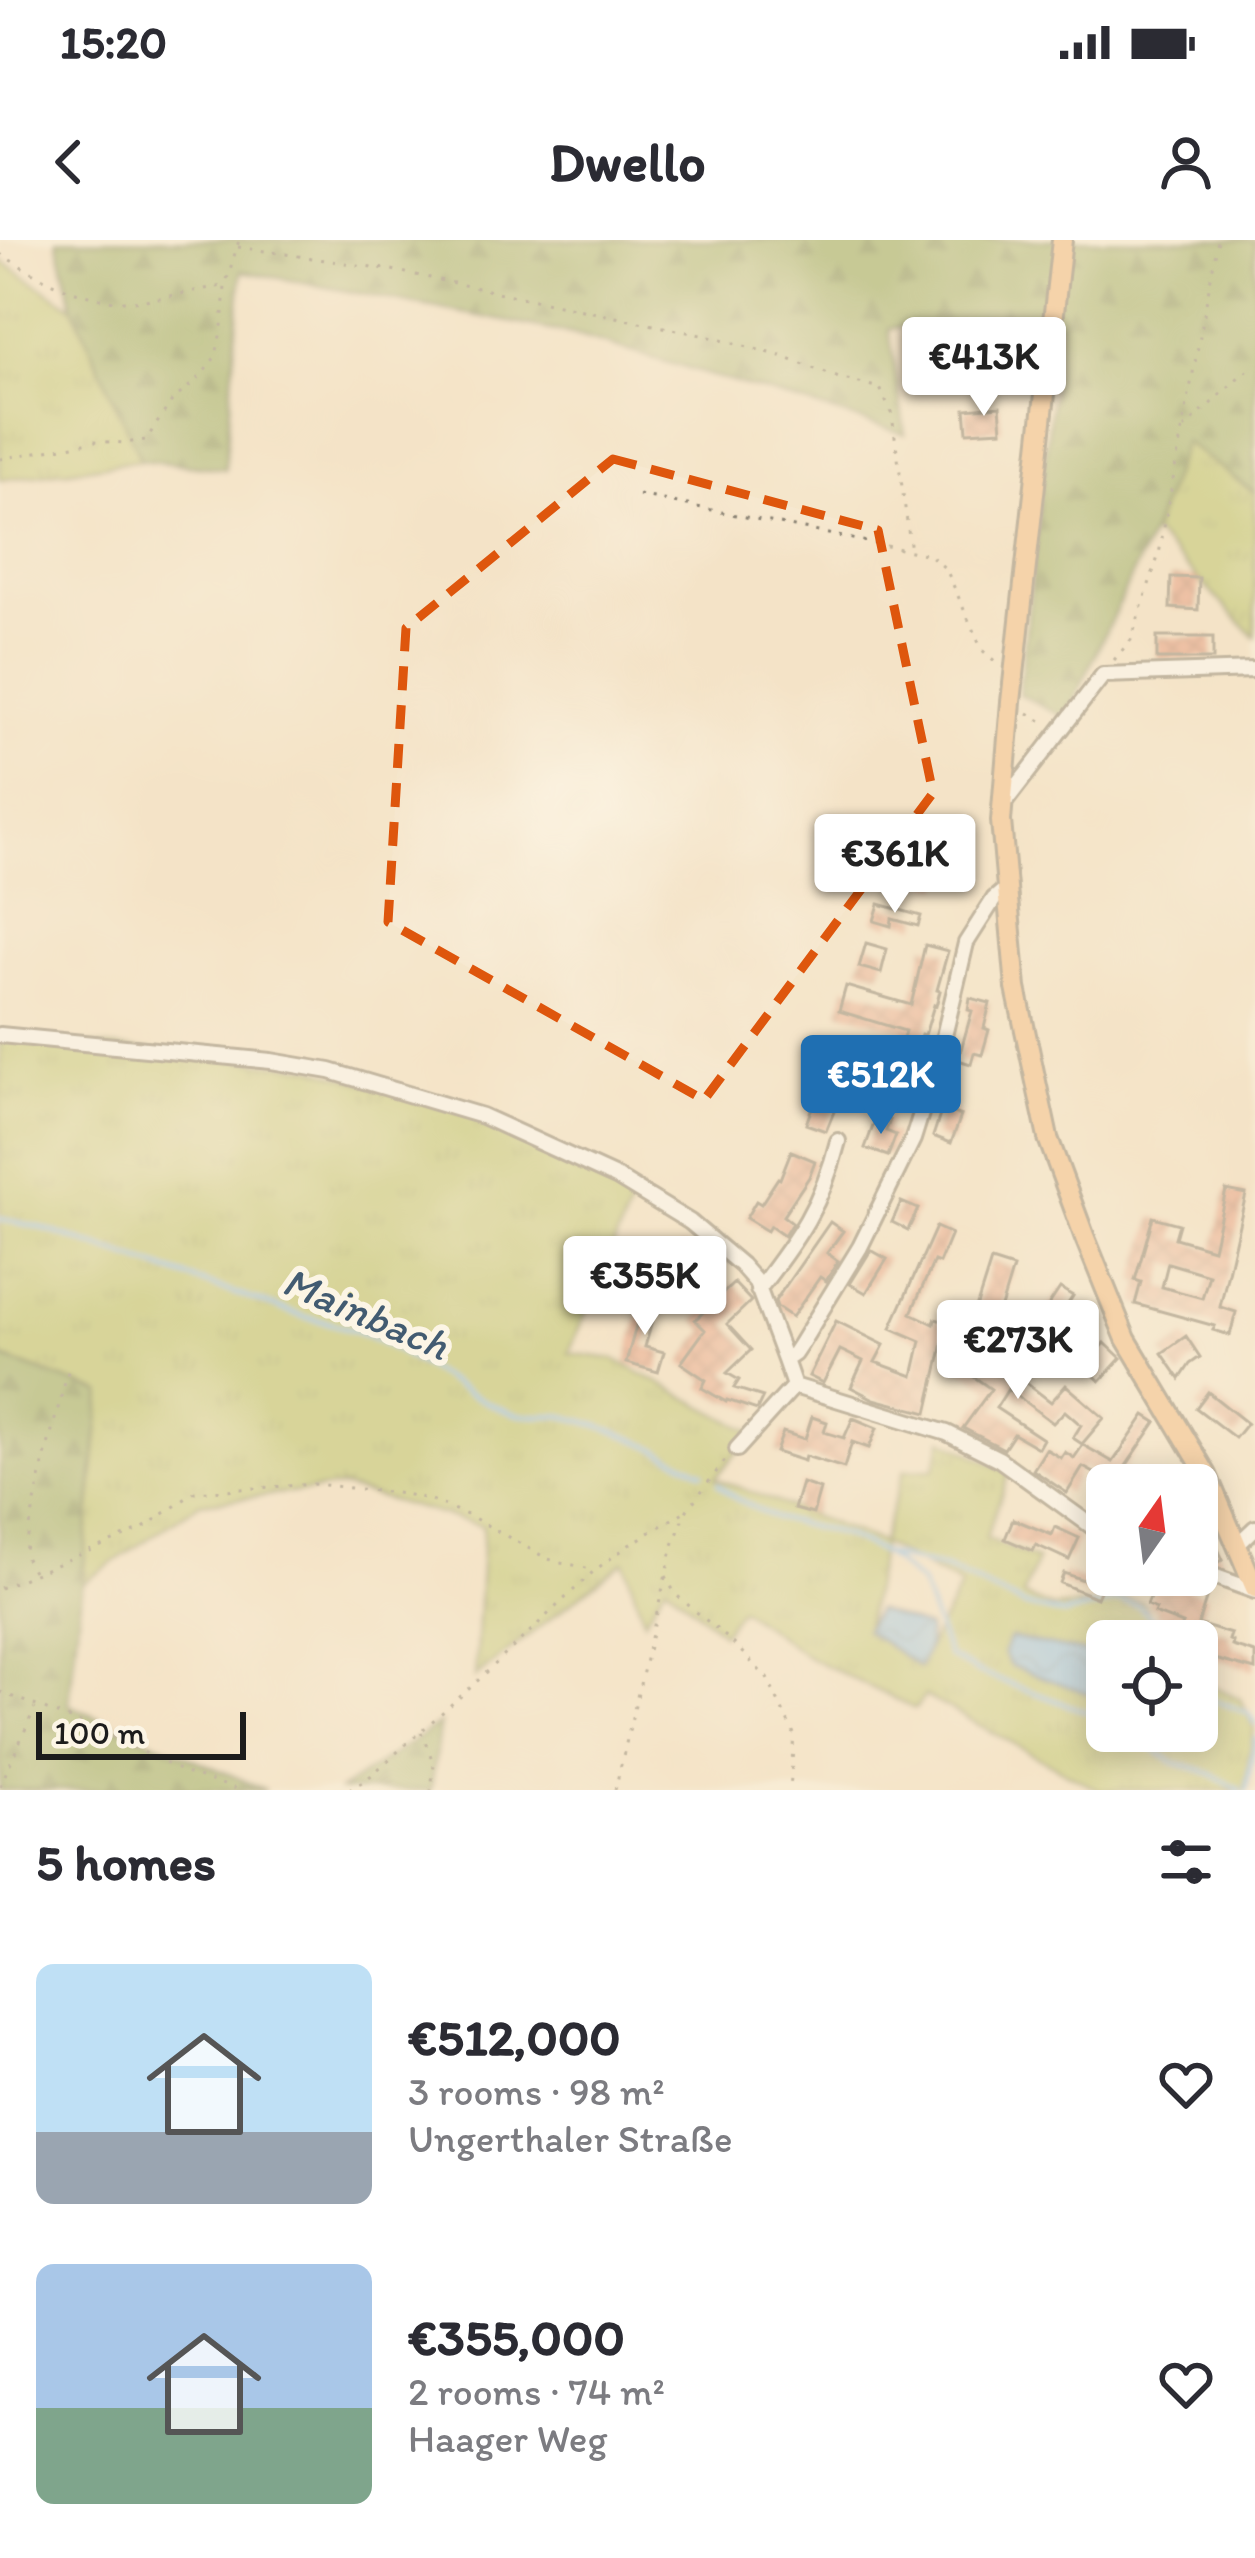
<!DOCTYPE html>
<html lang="en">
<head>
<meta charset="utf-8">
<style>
  :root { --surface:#fff; --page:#f2f2f3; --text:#2b2b33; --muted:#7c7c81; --accent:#1f6fb2 }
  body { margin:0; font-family:Itim,sans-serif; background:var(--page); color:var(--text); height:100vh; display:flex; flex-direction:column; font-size:45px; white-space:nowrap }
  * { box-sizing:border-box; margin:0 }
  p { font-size:39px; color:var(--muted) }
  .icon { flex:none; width:66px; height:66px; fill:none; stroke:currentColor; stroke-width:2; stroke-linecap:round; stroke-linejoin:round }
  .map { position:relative; height:1550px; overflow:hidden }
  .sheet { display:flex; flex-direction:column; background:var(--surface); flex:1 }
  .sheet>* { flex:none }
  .needle { width:78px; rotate:14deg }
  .controls { position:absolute; left:1086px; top:1224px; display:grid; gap:24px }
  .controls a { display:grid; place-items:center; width:132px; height:132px; border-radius:18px; background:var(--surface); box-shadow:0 6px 30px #0003; font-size:60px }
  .scale { position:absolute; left:36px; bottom:30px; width:210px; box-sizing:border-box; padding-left:12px; border:6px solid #1c1c1c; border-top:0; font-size:33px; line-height:42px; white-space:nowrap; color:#1c1c1c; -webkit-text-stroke:9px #fcf5e5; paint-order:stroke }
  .price { position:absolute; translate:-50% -102px; padding:0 27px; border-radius:12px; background:#fff; color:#222; font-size:39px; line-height:78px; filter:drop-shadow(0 3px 6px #0008) }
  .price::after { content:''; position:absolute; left:50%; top:72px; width:36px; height:27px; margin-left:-18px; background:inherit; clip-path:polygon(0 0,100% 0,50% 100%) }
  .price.current { background:var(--accent); color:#fff }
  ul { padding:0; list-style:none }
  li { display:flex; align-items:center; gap:36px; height:300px; padding:0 36px }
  li span { display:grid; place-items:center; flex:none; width:336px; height:240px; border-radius:18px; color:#555 }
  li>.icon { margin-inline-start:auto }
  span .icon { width:144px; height:144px; fill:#fffc; stroke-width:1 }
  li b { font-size:51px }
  h2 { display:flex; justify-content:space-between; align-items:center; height:144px; padding:0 36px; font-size:51px }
  .status { display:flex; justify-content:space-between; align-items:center; height:84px; padding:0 60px; background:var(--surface); direction:ltr }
  .status svg { height:33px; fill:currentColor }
  header { display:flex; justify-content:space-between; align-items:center; height:156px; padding:0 36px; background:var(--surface); font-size:54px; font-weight:700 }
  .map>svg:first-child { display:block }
  .grass { fill:url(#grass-tufts); stroke:#686f40; stroke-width:3; fill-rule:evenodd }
  .forest { fill:url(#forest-firs); stroke:#56623b; stroke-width:3 }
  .water { fill:url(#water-waves); stroke:#4c6b86; stroke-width:3 }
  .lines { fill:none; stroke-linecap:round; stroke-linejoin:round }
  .stream { stroke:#7cbaf0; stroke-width:4.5 }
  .building { fill:url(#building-cross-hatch); fill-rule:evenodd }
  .minor-casing { stroke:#888072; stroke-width:20 }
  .major-casing { stroke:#888072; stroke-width:24 }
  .path { stroke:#888072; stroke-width:3; stroke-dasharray:3 9; stroke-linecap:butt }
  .minor { stroke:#fff; stroke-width:14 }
  .major { stroke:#f7be87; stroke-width:18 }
  .marked { fill:none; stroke:#de560d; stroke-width:9; stroke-dasharray:24 15; stroke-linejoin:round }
  .labels { text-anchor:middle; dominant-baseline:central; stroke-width:12; stroke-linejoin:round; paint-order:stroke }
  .water-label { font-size:42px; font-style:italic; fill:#425b71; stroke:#fcf5e5 }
</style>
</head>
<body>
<div class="status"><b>15:20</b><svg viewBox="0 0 49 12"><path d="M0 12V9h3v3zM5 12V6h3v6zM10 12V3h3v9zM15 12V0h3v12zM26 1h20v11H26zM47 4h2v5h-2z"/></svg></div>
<header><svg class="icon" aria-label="back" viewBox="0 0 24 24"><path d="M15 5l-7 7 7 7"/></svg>Dwello<svg class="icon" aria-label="person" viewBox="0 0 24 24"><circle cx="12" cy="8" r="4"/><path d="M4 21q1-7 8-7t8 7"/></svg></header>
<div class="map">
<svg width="1255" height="1550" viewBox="0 0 1255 1550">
  <defs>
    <pattern id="grass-tufts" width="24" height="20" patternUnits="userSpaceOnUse" patternTransform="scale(3)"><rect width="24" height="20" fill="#b5c264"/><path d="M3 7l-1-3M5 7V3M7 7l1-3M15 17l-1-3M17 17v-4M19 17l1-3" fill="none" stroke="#9ba656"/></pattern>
    <pattern id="forest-firs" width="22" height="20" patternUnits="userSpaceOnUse" patternTransform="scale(3)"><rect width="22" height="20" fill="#90a85a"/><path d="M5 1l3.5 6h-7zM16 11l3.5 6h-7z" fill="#75884a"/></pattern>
    <pattern id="water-waves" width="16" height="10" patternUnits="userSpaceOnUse" patternTransform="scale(3)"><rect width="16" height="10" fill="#7cbaf0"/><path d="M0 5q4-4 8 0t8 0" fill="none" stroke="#6b9fcd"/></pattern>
    <pattern id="building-cross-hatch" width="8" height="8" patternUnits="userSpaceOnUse" patternTransform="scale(3)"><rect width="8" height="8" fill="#e6977b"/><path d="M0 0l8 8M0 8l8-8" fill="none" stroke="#ba7a64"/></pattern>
  </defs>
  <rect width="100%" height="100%" fill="#fcf5e5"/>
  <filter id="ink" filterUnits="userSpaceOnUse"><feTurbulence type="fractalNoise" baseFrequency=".00833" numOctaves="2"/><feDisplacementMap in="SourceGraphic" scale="24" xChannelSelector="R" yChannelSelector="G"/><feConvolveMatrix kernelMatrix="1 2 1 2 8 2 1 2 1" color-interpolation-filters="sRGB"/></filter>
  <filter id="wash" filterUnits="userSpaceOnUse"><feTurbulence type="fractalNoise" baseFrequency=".004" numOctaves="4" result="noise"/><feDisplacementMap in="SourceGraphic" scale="48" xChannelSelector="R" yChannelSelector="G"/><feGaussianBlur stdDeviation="2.7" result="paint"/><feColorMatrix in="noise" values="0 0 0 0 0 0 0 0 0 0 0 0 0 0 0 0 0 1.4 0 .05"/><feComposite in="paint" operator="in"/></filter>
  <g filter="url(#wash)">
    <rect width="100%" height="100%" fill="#f4e3c7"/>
    <!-- grass -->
    <path class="grass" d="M 0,20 L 73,67 L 141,220 L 0,240 Z
      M 1184,201 L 1255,253 L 1255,397 L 1152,292 Z
      M 0,796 L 310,827 L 495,881 L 633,959 L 569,1113 L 614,1119 L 754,1193 L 715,1238 L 881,1303 L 904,1230 L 934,1229 L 943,1199 L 1009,1233 L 986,1298 L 1037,1320 L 1023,1356 L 1052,1368 L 1097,1365 L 1120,1358 L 1142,1362 L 1165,1401 L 1107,1401 L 1107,1417 L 1011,1398 L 1074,1447 L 1107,1460 L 1107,1491 L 1197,1491 L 1197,1438 L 1241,1459 L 1254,1487 L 1245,1550 L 1099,1550 L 925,1456 L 915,1469 L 808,1417 L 740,1368 L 722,1393 L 666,1344 L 644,1380 L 624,1321 L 475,1437 L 483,1286 L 342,1247 L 200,1263 L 82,1344 L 102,1153 L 0,1117 ZM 882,1304 L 961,1346 L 918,1427 L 865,1390 Z"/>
    <!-- forest -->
    <path class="forest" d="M 57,0 L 1255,0 L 1255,253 L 1184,202 L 1152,292 L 1066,478 L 1019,454 L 1060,83 L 889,88 L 905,194 L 572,94 L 242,31 L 225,229 L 141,220 L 73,67 Z
      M 0,1117 L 102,1153 L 69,1465 L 266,1550 L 0,1550 Z
      M 440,1483 L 431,1550 L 340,1550 Z"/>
    <!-- water -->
    <path class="water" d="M 876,1370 L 928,1388 L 928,1407 L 919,1427 L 865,1390 Z
      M 1010,1398 L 1107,1417 L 1107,1460 L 1010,1426 L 1003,1413 Z"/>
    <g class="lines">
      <!-- stream -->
      <path class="stream" d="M 0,979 L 39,987 L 305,1077 C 326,1082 346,1086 366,1095 C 417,1117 459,1154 512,1173 C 529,1179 549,1173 567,1177 C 613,1187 660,1210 703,1232
        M 718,1244 L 735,1258 L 775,1278 L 843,1295 L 884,1314 L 946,1329 L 1025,1366 L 1064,1375 L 1118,1361 L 1139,1366 L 1153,1379 L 1155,1401
        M 888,1317 L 921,1344 L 948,1416 L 977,1432 L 1107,1479
        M 1197,1454 L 1249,1473 L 1255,1483
        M 1127,1491 L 1173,1522 L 1211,1534 L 1240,1550
        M 1246,1550 L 1255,1499"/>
    </g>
    <g id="blocks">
      <!-- building -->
      <path class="building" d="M 975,123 L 989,123 L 989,146 L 975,146 Z
        M 1000,166 L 1002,190 L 967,192 L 965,169 Z
        M 1171,337 L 1199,338 L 1198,370 L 1170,368 Z
        M 1157,397 L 1213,397 L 1213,419 L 1157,419 Z
        M 921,603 L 952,612 L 941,648 L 919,641 L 925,624 L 916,621 Z
        M 879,664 L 921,676 L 918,686 L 892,679 L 891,686 L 874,681 Z
        M 866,703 L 887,709 L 881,733 L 859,727 Z
        M 925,705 L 948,711 L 937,750 L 940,751 L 936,766 L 934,765 L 925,795 L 921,794 L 915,812 L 900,808 L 905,791 L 839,771 L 846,746 L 911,765 Z
        M 970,758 L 990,763 L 984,788 L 989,790 L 982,815 L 974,813 L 971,824 L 958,820 L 972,771 L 968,770 Z
        M 895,833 L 914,839 L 906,864 L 887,859 Z
        M 816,856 L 837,864 L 826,891 L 806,884 Z
        M 942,869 L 961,876 L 951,903 L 933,896 Z
        M 877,875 L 890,880 L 886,891 L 896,895 L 888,916 L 865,908 Z
        M 791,911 L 815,921 L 809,937 L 783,976 L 792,983 L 784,996 L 770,986 L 767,991 L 746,978 L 756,961 L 761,964 L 778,938 L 780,939 Z
        M 1226,950 L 1246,954 L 1220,1067 L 1236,1072 L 1230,1095 L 1213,1090 L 1215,1086 L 1135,1064 L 1141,1042 L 1135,1040 L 1153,977 L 1179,984 L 1175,998 L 1213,1009 ZM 1168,1023 L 1209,1035 L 1202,1058 L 1162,1047 Z
        M 901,962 L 918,969 L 908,990 L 892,982 Z
        M 830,982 L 843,991 L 827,1013 L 838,1021 L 826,1041 L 820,1037 L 792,1077 L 777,1067 L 775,1061 Z
        M 936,987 L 951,994 L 939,1023 L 934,1021 L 911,1073 L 934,1084 L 935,1079 L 948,1082 L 927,1173 L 874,1159 L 851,1147 L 863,1121 L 840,1110 L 823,1143 L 809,1136 L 836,1081 L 884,1105 L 875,1122 L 913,1136 L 921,1101 L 891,1088 Z
        M 681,1006 L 701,1014 L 686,1048 L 666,1039 Z
        M 871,1010 L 887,1019 L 866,1053 L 850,1044 Z
        M 991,1021 L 1013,1028 L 995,1087 L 972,1081 Z
        M 734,1043 L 751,1061 L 727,1084 L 751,1110 L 727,1133 L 739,1140 L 734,1148 L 763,1157 L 757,1170 L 727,1160 L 726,1162 L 702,1148 L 706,1140 L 681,1123 L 705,1090 L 695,1080 Z
        M 1060,1048 L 1073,1056 L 1057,1081 L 1044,1072 Z
        M 645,1052 L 659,1056 L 645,1107 L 664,1112 L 658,1132 L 626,1123 Z
        M 1186,1096 L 1200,1117 L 1190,1124 L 1180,1139 L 1162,1113 Z
        M 1105,1103 L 1121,1118 L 1100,1141 L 1084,1126 Z
        M 966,1104 L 989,1121 L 998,1108 L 1016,1121 L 1009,1130 L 1051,1162 L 1066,1145 L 1104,1178 L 1082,1204 L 1073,1198 L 1081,1185 L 1065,1171 L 1053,1183 L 1008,1149 L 996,1168 L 1043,1199 L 1038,1208 L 1014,1194 L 1004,1209 L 963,1188 L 991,1149 L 953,1122 Z
        M 1208,1152 L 1247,1183 L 1235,1198 L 1196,1168 Z
        M 1145,1175 L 1156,1182 L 1124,1229 L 1135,1237 L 1129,1245 L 1106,1245 L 1109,1241 L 1083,1227 L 1067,1253 L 1033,1230 L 1046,1209 L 1061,1218 L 1065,1212 L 1074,1218 L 1083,1205 L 1113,1222 Z
        M 812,1177 L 827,1182 L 824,1192 L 844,1198 L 853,1178 L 877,1188 L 869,1208 L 852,1202 L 844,1228 L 805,1216 L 804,1221 L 776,1212 L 783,1192 L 805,1199 Z
        M 802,1243 L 820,1249 L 813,1274 L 794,1269 Z
        M 1197,1263 L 1223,1320 L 1214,1324 L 1197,1319 Z
        M 1013,1279 L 1052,1295 L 1055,1287 L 1079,1298 L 1069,1320 L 1036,1305 L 1033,1311 L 1005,1299 Z
        M 1102,1304 L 1107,1305 L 1107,1335 L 1097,1358 L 1060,1343 L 1064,1333 L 1086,1341 Z
        M 1159,1336 L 1207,1356 L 1198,1384 L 1231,1394 L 1229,1400 L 1233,1402 L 1232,1406 L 1255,1413 L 1255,1430 L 1207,1417 L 1210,1407 L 1187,1399 L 1190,1391 L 1181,1389 L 1183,1384 L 1154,1373 L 1156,1369 L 1147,1365 Z"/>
    </g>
  </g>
  <g filter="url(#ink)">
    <use href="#blocks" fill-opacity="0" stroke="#888072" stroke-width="3"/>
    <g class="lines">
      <!-- minor casing -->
      <g class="minor-casing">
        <path id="minor" d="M 1005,562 L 1103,435 L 1255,430
          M 0,795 L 271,821 L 330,831 L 482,876 L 618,938 L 690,982 L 741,1025 L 756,1042 L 785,1120
          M 758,1050 C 798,998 822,965 838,901
          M 794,1146 L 947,1193 L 999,1219 L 1097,1290 L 1107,1294
          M 737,1209 L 794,1146 L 785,1120 L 794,1114 L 800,1105 L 860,1007 L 913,899 L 940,813 L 966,703 L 994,659 L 1007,648
          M 1237,1305 L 1255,1288
          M 1197,1330 L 1255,1351"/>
      </g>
      <!-- major casing -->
      <g class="major-casing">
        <path id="major" d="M 1062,0 L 1011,462 L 1001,581 L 1016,748 L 1048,898 L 1085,998 L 1126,1099 L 1207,1235 L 1255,1348"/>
      </g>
      <!-- path -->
      <path class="path" d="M 238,7 L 392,30 L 706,96 L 778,115 L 839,138 L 880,148 L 892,175 L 911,311
        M 0,14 C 39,37 84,63 130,61 C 161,60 193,50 223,46
        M 1184,189 L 1240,136 L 1255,126
        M 0,219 L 95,201 L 125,203 L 146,200 L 171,162 L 201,136 L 216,116 L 222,86 L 225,46 L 239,0
        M 639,255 L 930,315 L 946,329 L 982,410 L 997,423
        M 1114,420 L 1131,400 L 1159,314 L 1218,0
        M 1028,473 L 1046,484
        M 33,1331 L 24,1315 L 44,1220 L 70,1124
        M 666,1336 L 675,1354 L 731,1401 L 767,1438 L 794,1494 L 790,1550
        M 0,1348 L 142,1289 L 195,1252 L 316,1244 L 404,1254 L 428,1259 L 472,1277 L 548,1319 L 595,1330
        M 0,1452 L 99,1490 L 185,1533 L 240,1550
        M 421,1492 L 434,1524 L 431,1550
        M 0,1546 L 35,1468
        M 349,1550 L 368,1538 L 471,1447 L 595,1330 L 629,1305 L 687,1270
        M 615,1550 L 673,1305 L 687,1270 L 727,1218"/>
      <!-- minor -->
      <use href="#minor" class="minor"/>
      <!-- major -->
      <use href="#major" class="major"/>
    </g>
  </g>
  <!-- marked area -->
  <path d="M0 0H1255V1550H0ZM 613,219 L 878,290 L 933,553 L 704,860 L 388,682 L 406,388 Z" fill="#f4e3c7" fill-opacity=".55" fill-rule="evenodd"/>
  <path class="marked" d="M 613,219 L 878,290 L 933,553 L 704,860 L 388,682 L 406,388 Z"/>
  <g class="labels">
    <!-- water labels -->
    <g class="water-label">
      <text transform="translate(366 1073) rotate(23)">Mainbach</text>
    </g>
  </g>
</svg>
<div class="controls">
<a><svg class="needle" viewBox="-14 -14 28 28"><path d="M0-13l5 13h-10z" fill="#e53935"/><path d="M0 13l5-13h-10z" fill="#7c7c81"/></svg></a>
<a><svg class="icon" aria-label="locate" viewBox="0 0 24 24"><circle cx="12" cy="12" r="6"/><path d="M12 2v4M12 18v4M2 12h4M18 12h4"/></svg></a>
</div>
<div class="scale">100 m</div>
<b class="price" style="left:984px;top:179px">€413K</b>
<b class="price" style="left:895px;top:676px">€361K</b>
<b class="price current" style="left:881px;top:897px">€512K</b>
<b class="price" style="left:645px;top:1098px">€355K</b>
<b class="price" style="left:1018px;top:1162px">€273K</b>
</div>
<section class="sheet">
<h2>5 homes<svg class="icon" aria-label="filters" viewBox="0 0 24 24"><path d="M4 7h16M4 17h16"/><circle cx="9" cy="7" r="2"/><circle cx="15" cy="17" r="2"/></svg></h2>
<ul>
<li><span style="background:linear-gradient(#bfe0f5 70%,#9aa5b1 0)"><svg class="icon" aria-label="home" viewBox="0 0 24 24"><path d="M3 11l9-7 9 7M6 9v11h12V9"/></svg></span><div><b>€512,000</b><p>3 rooms · 98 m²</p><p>Ungerthaler Straße</p></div><svg class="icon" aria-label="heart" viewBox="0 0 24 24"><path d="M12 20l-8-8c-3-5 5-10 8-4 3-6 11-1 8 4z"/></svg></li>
<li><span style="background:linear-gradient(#a9c7e8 60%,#7fa58c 0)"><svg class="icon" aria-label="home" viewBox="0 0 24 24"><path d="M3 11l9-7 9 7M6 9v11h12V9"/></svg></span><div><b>€355,000</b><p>2 rooms · 74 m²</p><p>Haager Weg</p></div><svg class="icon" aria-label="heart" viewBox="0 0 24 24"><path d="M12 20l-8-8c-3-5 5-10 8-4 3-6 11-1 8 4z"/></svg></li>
</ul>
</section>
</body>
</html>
